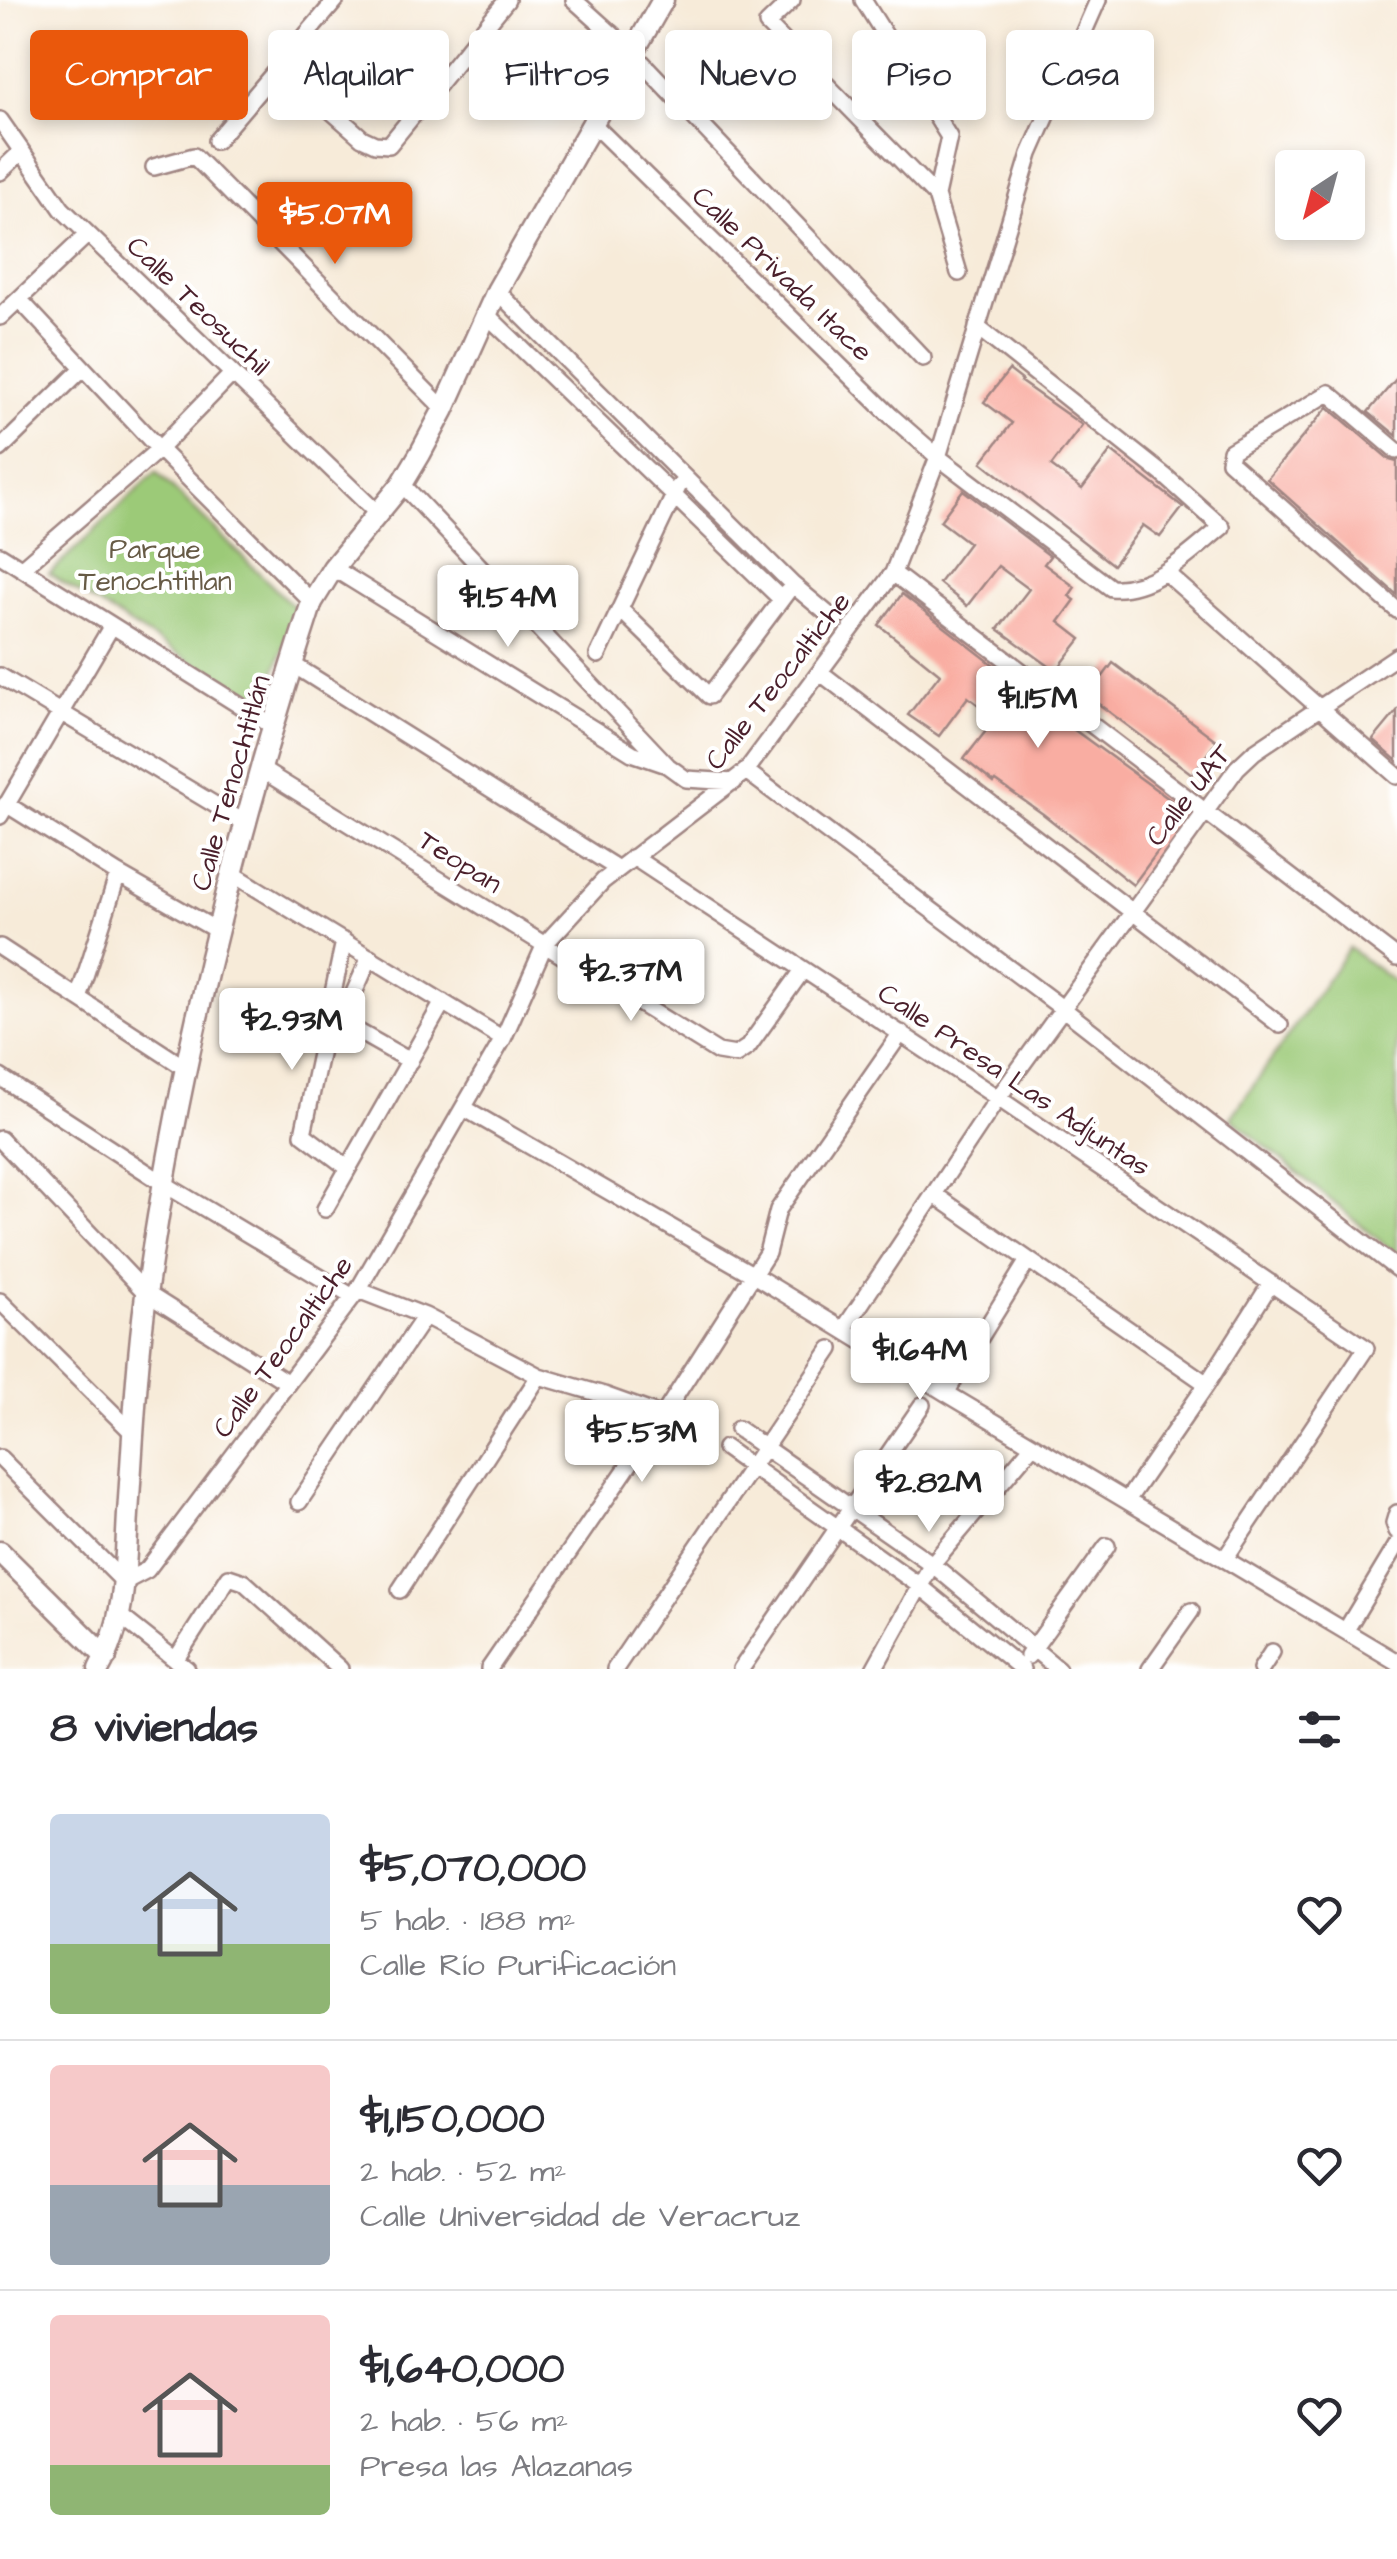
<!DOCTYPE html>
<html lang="es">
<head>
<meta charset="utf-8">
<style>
  :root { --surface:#fff; --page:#f7f7f7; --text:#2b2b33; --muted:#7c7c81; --line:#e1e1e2; --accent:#ea580c }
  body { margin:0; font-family:"Architects Daughter",sans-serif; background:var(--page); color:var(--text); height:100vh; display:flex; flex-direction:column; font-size:38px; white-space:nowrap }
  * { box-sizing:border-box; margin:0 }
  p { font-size:32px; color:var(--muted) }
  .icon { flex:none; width:55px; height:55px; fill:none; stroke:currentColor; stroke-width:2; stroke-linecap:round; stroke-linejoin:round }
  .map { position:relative; height:1669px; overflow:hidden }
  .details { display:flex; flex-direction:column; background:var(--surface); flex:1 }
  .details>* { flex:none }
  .banner { position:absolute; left:30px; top:30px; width:1338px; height:90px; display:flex; gap:20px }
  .needle { width:65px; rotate:216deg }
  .buttons { position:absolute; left:1275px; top:150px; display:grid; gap:20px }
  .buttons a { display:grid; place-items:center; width:90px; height:90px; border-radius:10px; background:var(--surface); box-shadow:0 5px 15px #0003; font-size:50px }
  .price { position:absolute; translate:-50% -85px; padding:0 22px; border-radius:10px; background:#fff; color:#222; font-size:32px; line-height:65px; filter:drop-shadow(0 2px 5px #0008) }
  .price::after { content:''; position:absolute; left:50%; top:60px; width:30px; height:22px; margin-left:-15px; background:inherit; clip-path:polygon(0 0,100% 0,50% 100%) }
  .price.current { background:var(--accent); color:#fff }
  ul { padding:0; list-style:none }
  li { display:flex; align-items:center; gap:30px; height:250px; padding:0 50px }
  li+li { border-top:2px solid var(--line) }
  li span { display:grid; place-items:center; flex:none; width:280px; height:200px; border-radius:10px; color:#555 }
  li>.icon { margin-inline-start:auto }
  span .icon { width:120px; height:120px; fill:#fffc; stroke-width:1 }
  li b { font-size:42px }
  h2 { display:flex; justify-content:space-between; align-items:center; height:120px; padding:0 50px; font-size:42px }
  .tag { padding:0 35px; border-radius:10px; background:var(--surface); box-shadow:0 5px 15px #0003; font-size:35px; line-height:90px }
  .tag.current { background:var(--accent); color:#fff }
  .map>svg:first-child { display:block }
  .green { fill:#9cca78; stroke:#737452; stroke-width:2.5 }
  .building { fill:#f9ada2 }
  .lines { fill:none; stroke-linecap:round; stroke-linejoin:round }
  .minor-casing { stroke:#a08582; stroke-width:20 }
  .tertiary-casing { stroke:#a08582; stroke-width:25 }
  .minor { stroke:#fff; stroke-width:15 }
  .tertiary { stroke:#fff; stroke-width:20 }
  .labels { text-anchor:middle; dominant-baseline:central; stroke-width:8; stroke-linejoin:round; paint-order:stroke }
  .street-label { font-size:28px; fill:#4a1f2b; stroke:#fff }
  .park-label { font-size:28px; fill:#675b46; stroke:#fff }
</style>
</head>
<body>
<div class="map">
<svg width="1397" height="1669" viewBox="0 0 1397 1669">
  <rect width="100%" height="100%" fill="#fff"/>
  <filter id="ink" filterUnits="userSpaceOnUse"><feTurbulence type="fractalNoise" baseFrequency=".01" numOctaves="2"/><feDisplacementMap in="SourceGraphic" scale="20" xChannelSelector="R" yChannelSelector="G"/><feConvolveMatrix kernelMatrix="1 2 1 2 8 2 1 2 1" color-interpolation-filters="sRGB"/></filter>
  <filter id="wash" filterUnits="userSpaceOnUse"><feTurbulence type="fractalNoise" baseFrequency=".0048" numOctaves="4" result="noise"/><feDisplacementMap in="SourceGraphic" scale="40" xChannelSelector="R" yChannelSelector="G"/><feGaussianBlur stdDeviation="2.25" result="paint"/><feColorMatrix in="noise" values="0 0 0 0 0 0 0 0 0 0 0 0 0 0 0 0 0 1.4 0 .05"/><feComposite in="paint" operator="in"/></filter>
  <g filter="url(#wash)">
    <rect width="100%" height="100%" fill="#f7ebd9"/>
    <!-- green -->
    <path class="green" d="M 156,472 L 298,611 L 262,706 L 49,574 Z
      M 1349,948 L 1397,984 L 1397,1255 L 1231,1118 Z"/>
    <g id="blocks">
      <!-- building -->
      <path class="building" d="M 1009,370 L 1022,380 L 1021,382 L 1082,425 L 1051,466 L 1082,489 L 1111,451 L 1183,507 L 1160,537 L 1143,525 L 1113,565 L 982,462 L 1012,423 L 984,402 Z
        M 1397,378 L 1397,436 L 1368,412 Z
        M 1328,407 L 1390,460 L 1397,462 L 1397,595 L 1267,479 Z
        M 963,490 L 1050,556 L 1044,564 L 1075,587 L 1069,596 L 1075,600 L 1059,622 L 1081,639 L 1056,671 L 998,629 L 1029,589 L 998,566 L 967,606 L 939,583 L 969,543 L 940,521 Z
        M 902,594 L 1021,686 L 1018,689 L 1187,812 L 1133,885 L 1043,814 L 996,781 L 994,783 L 964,759 L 996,718 L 968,697 L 939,736 L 908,715 L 940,674 L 879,625 Z
        M 1113,663 L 1217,741 L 1192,774 L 1088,696 Z
        M 1397,711 L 1397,761 L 1373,740 Z"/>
    </g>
  </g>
  <g filter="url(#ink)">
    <use href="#blocks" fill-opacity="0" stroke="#a08582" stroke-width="2.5"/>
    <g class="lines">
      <!-- minor casing -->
      <g class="minor-casing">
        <path id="minor" d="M 574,0 L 633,53 L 923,358
          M 792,0 L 767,24 L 936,196 L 959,273
          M 863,0 L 949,137 L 936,196
          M 280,66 L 362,138 L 375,144 L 389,145 L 507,0
          M 0,120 L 62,209 L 378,514
          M 593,124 L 891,416 L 938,457 L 1111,588 C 1154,591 1190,553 1222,527 L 1166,477 L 977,327
          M 216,141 L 336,0
          M 154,167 L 194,156 L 444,409
          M 0,172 L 21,152
          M 497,291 L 793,585 L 835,620
          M 19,299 L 159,449 L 312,602
          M 486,314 L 781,599
          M 0,317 L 88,234
          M 0,449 L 82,369
          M 1397,451 L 1329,393 L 1231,451 L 1229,461 L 1397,610
          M 402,484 L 668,766 L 686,779 L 734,782
          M 0,555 L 274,727
          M 22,568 L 159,449 L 232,374
          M 333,568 L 632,753 L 664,764
          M 1165,572 L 1397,776
          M 893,573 L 1397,958
          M 620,609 L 709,696 L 787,592
          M 598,655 L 678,487
          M 292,664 L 618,869
          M 821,673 L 1280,1025
          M 0,676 L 247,824
          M 262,770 L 718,1052 L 736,1055 L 748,1047 L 803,970
          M 746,771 L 1062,1008 L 1397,1269
          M 6,804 L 118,874 L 218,931
          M 0,816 L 111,627
          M 633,857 L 998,1098 L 1366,1348 L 1226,1557
          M 233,874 L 503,1039
          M 344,941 L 303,1134 L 348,1168
          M 0,947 L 187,1069
          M 78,998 L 118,874
          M 327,1014 L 410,1061
          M 341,1022 L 370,957
          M 0,1077 L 166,1185 L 353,1297
          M 464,1108 L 752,1274 L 946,1393 L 1397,1662
          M 0,1139 L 146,1293 L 288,1383
          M 935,1195 L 1207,1384
          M 325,1209 L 443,1002
          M 358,1290 L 425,1316 L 539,1376 L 604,1395 L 702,1430
          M 0,1301 L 134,1434
          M 844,1329 L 998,1098 L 1237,768 L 1254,752 L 1397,656
          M 946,1393 L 1027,1262
          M 738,1429 L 932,1564 L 1058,1669
          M 725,1448 L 920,1586 L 1022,1669
          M 0,1458 L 124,1582 L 147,1570 L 358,1290 L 503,1039 L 545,944 L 603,881 L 746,771 L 893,573 L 938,457 L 1030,154 L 1098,0
          M 1128,1499 L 1207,1384 L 1271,1283
          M 299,1502 L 425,1316
          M 1397,1513 L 1394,1523 L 1397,1531
          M 400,1590 L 539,1376
          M 119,1615 L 187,1669
          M 1346,1630 L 1397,1545
          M 1028,1656 L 1107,1546
          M 176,1659 L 229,1577 L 244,1582 L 340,1669
          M 489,1669 L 662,1417 L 767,1253 L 778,1210 L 901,1033
          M 615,1669 L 831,1349
          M 741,1669 L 922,1405
          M 874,1669 L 932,1564 L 1033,1445
          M 1150,1669 L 1191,1611
          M 1261,1669 L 1272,1652"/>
      </g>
      <!-- tertiary casing -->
      <g class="tertiary-casing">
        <path id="tertiary" d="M 0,1552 L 106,1657
          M 99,1669 C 126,1622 125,1566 128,1514 C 133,1441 136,1367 146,1295 C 179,1061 239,826 312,602 L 333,568 L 402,484 L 420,454 L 444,409 L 497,291 L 663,0"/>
      </g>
      <!-- minor -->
      <use href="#minor" class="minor"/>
      <!-- tertiary -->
      <use href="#tertiary" class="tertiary"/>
    </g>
  </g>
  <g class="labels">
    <!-- street labels -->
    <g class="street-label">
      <text transform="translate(782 274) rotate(44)">Calle Privada Itace</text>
      <text transform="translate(198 306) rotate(44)">Calle Teosuchil</text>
      <text transform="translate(778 681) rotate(-52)">Calle Teocaltiche</text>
      <text transform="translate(231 783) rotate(-74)">Calle Tenochtitlán</text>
      <text transform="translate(1189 795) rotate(-52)">Calle UAT</text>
      <text transform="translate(460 862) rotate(32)">Teopan</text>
      <text transform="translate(1014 1080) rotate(34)">Calle Presa Las Adjuntas</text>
      <text transform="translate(283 1347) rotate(-54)">Calle Teocaltiche</text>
    </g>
    <!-- park labels -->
    <g class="park-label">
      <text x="155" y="549">Parque<tspan x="155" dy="32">Tenochtitlan</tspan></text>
    </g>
  </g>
</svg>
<div class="buttons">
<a><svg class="needle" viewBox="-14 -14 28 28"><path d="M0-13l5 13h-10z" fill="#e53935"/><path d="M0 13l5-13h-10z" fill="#7c7c81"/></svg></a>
</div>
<b class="price current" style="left:335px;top:267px">$5.07M</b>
<b class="price" style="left:508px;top:650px">$1.54M</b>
<b class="price" style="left:1038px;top:751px">$1.15M</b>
<b class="price" style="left:631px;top:1024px">$2.37M</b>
<b class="price" style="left:292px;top:1073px">$2.93M</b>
<b class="price" style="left:920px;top:1403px">$1.64M</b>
<b class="price" style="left:642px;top:1485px">$5.53M</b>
<b class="price" style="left:929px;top:1535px">$2.82M</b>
<div class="banner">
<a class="tag current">Comprar</a>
<a class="tag">Alquilar</a>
<a class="tag">Filtros</a>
<a class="tag">Nuevo</a>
<a class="tag">Piso</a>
<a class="tag">Casa</a>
</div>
</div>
<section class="details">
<h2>8 viviendas<svg class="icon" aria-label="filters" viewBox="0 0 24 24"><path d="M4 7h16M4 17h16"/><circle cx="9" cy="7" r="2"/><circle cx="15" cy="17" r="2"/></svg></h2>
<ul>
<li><span style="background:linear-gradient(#c9d6e8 65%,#8fb573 0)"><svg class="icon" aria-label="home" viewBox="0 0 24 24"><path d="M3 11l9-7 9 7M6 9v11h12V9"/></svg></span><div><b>$5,070,000</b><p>5 hab. · 188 m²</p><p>Calle Río Purificación</p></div><svg class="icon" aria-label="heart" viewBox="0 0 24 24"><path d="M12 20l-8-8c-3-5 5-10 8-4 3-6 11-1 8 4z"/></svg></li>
<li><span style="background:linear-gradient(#f6c9c9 60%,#9aa5b1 0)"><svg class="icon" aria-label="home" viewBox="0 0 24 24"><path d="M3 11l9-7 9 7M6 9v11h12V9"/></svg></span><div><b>$1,150,000</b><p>2 hab. · 52 m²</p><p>Calle Universidad de Veracruz</p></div><svg class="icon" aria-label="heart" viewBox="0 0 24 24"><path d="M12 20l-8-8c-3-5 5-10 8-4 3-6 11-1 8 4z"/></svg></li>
<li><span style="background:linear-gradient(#f6c9c9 75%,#8fb573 0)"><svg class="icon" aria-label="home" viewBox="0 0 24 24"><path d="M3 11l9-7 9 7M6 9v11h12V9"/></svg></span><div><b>$1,640,000</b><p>2 hab. · 56 m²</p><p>Presa las Alazanas</p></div><svg class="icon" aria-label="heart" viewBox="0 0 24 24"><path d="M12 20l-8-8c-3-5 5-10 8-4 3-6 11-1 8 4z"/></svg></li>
</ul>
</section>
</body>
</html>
